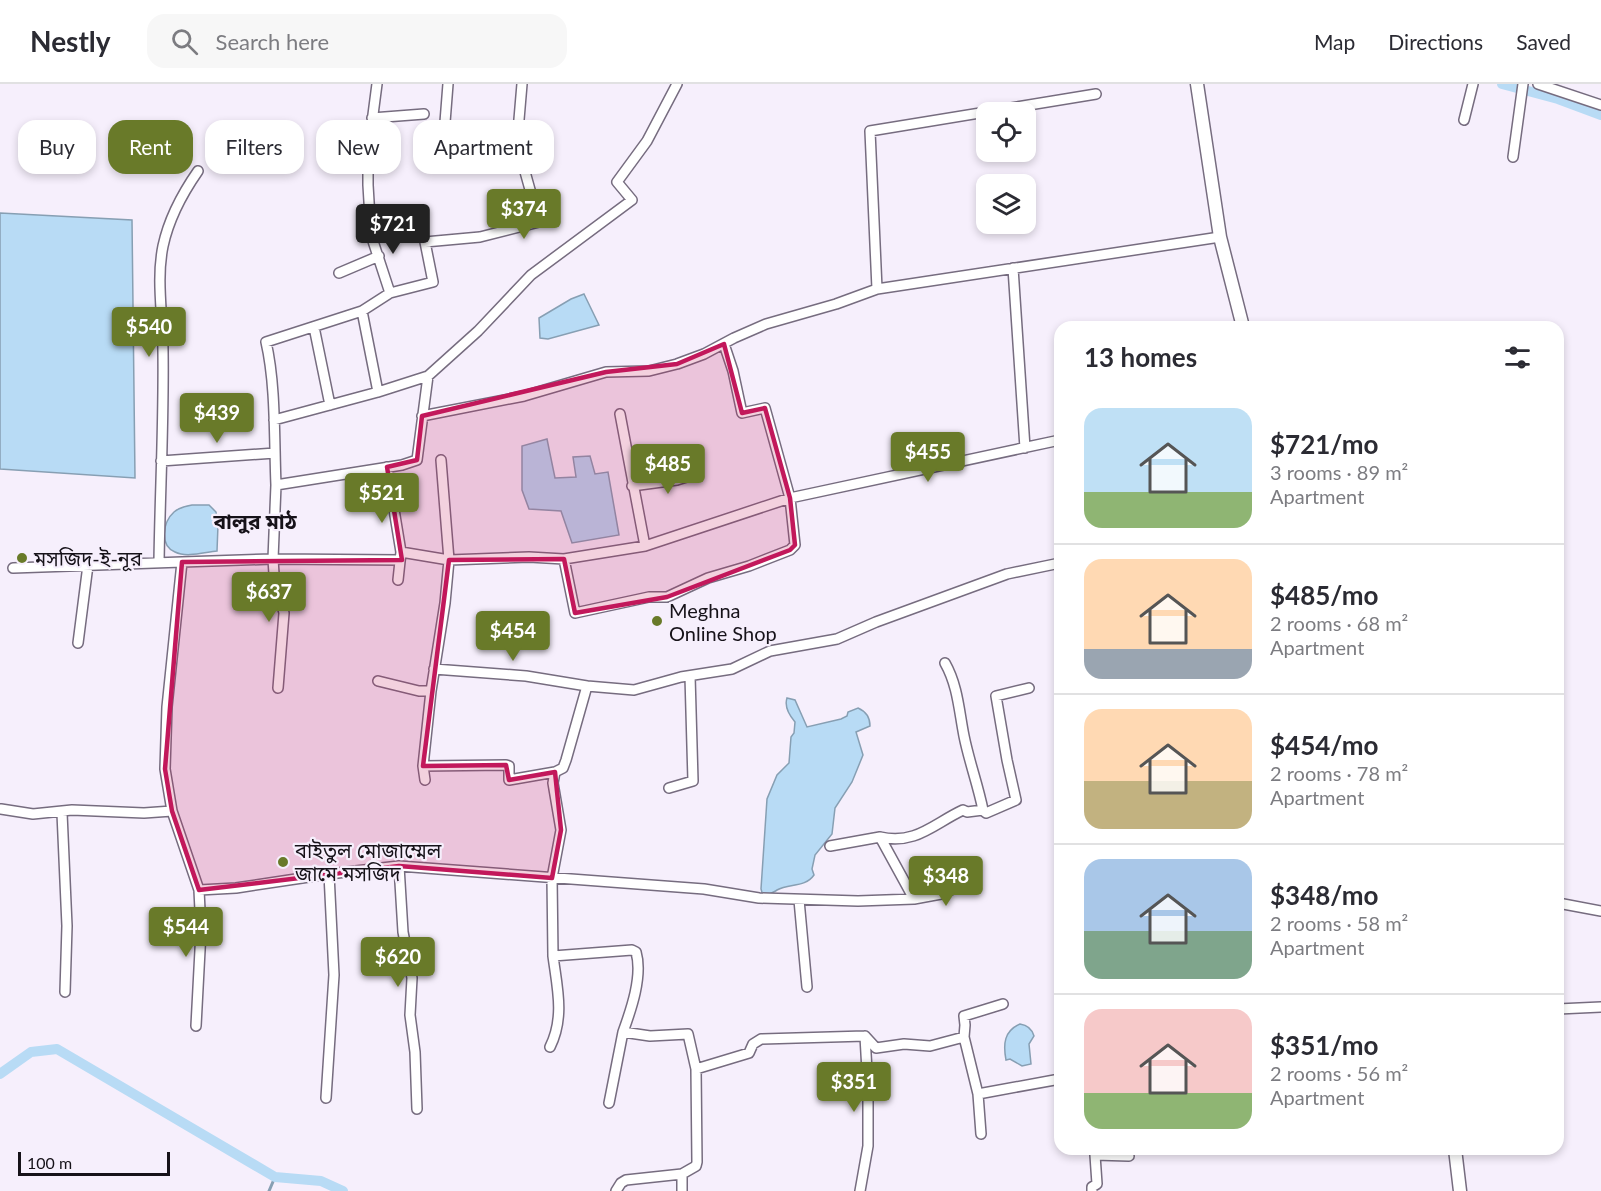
<!DOCTYPE html>
<html lang="en">
<head>
<meta charset="utf-8">
<style>
  :root { --surface:#fff; --page:#f7f7f7; --text:#2b2b33; --muted:#7c7c81; --line:#e1e1e2; --accent:#697a29 }
  body { margin:0; font-family:Lato,"Noto Sans Bengali",sans-serif; background:var(--page); color:var(--text); height:100vh; display:flex; flex-direction:column; font-size:22px; white-space:nowrap }
  * { box-sizing:border-box; margin:0 }
  p { font-size:20px; color:var(--muted) }
  .icon { flex:none; width:33px; height:33px; fill:none; stroke:currentColor; stroke-width:2; stroke-linecap:round; stroke-linejoin:round }
  .map { position:relative; flex:1; overflow:hidden }
  .panel { position:absolute; left:1054px; top:237px; width:510px; height:834px; display:flex; flex-direction:column; background:var(--surface); border-radius:18px; box-shadow:0 3px 9px #0003 }
  .panel>* { flex:none }
  .banner { position:absolute; left:18px; top:36px; width:570px; height:54px; display:flex; gap:12px }
  .buttons { position:absolute; left:976px; top:18px; display:grid; gap:12px }
  .buttons a { display:grid; place-items:center; width:60px; height:60px; border-radius:12px; background:var(--surface); box-shadow:0 3px 9px #0003; font-size:30px }
  .scale { position:absolute; left:18px; bottom:15px; width:152px; box-sizing:border-box; padding-left:6px; border:3px solid #161219; border-top:0; font-size:16px; line-height:21px; white-space:nowrap; color:#161219; -webkit-text-stroke:4px #f6effc; paint-order:stroke }
  .price { position:absolute; translate:-50% -51px; padding:0 14px; border-radius:6px; background:var(--accent); color:#fff; font-size:20px; line-height:39px; filter:drop-shadow(0 2px 3px #0008) }
  .price::after { content:''; position:absolute; left:50%; top:36px; width:18px; height:14px; margin-left:-9px; background:inherit; clip-path:polygon(0 0,100% 0,50% 100%) }
  .price.active { background:#222; color:#fff }
  ul { padding:0; list-style:none }
  li { display:flex; align-items:center; gap:18px; height:150px; padding:0 30px }
  li+li { border-top:2px solid var(--line) }
  li span { display:grid; place-items:center; flex:none; width:168px; height:120px; border-radius:18px; color:#555 }
  li>.icon { margin-inline-start:auto }
  span .icon { width:72px; height:72px; fill:#fffc; stroke-width:1 }
  li b { font-size:26px }
  h2 { display:flex; justify-content:space-between; align-items:center; height:72px; padding:0 30px; font-size:26px }
  .chip { padding:0 21px; border-radius:18px; background:var(--surface); box-shadow:0 3px 9px #0003; font-size:21px; line-height:54px }
  .chip.active { background:var(--accent); color:#fff }
  header { display:flex; align-items:center; gap:36px; box-sizing:border-box; height:84px; padding:0 30px; background:var(--surface); border-bottom:2px solid var(--line) }
  header strong { font-size:28px }
  nav { display:flex; gap:33px; margin-inline-start:auto; font-size:21px }
  .search { width:420px; height:54px; background:var(--page); display:flex; align-items:center; gap:15px; box-sizing:border-box; padding:0 21px; border-radius:18px; color:var(--muted); font-size:22px }
  .map>svg:first-child { display:block }
  .water { fill:#b8dbf5; stroke:#879fb3; stroke-width:1.5 }
  .lines { fill:none; stroke-linecap:round; stroke-linejoin:round }
  .stream { stroke:#879fb3; stroke-width:3 }
  .canal { stroke:#b8dbf5; stroke-width:10 }
  .minor-casing { stroke:#766c7f; stroke-width:12 }
  .tertiary-casing { stroke:#766c7f; stroke-width:15 }
  .minor { stroke:#fff; stroke-width:9 }
  .tertiary { stroke:#fff; stroke-width:12 }
  .marked { fill:#c2185b; fill-opacity:0.2; stroke:#c2185b; stroke-width:4.5; stroke-linejoin:round }
  .poi-dot { fill:#697a29; stroke:#f6effc; stroke-width:2 }
  .labels { text-anchor:middle; dominant-baseline:central; stroke-width:4.5; stroke-linejoin:round; paint-order:stroke }
  .poi-label { font-size:20px; fill:#161219; stroke:#f6effc; text-anchor:start }
  .neighbourhood-label { font-size:21px; font-weight:bold; fill:#161219; stroke:#f6effc }
</style>
</head>
<body>
<header>
<strong>Nestly</strong>
<div class="search"><svg class="icon" aria-label="search" viewBox="0 0 24 24"><circle cx="10" cy="10" r="6"/><path d="M15 15l6 6"/></svg>Search here</div>
<nav><a>Map</a><a>Directions</a><a>Saved</a></nav>
</header>
<div class="map">
<svg width="1601" height="1107" viewBox="0 0 1601 1107">
  <rect width="100%" height="100%" fill="#f6effc"/>
  <!-- water -->
  <path class="water" d="M 0,129 L 132,136 L 135,394 L 0,385 Z
    M 584,210 L 599,241 L 548,255 L 540,254 L 539,234 L 571,215 Z
    M 547,355 L 555,394 L 576,393 L 573,373 L 590,372 L 595,390 L 608,388 L 619,451 L 572,459 L 561,427 L 529,425 L 522,406 L 522,362 Z
    M 192,421 L 209,421 L 216,428 L 218,441 L 217,467 C 205,468 187,474 175,468 C 159,461 163,438 174,428 C 180,423 185,422 192,421 Z
    M 787,614 L 795,616 L 807,643 L 841,635 L 847,632 L 848,628 L 858,624 C 865,627 870,633 870,642 L 856,648 L 863,671 L 852,698 L 835,724 L 832,750 L 815,771 L 812,785 L 814,791 C 805,804 789,799 777,806 C 772,809 770,811 763,812 L 761,805 L 767,715 L 777,691 L 789,679 L 791,653 L 794,649 L 795,638 C 789,631 784,623 787,614 Z
    M 1020,940 C 1027,941 1032,945 1034,952 L 1029,960 L 1031,980 L 1022,982 L 1010,975 L 1006,976 C 1003,960 1004,947 1020,940 Z"/>
  <g class="lines">
    <!-- stream -->
    <path class="stream" d="M 269,1107 L 275,1093"/>
    <!-- canal -->
    <path class="canal" d="M 1502,0 L 1558,15 L 1601,31
      M 0,990 L 31,968 L 57,965 L 275,1093 L 321,1097 L 343,1107"/>
    <!-- minor casing -->
    <g class="minor-casing">
      <path id="minor" d="M 377,0 L 368,69 L 368,101 L 371,151 L 390,209 L 362,227 L 378,308 L 428,292
        M 677,0 L 647,57 L 617,98 L 632,116 L 531,191 L 478,247 L 428,292 L 417,376 L 402,381 L 276,401 L 273,475 L 182,478 L 167,623 L 165,685 L 172,727 L 199,806 L 236,804 L 329,790 L 399,782 L 704,805 L 759,814 L 858,817 L 914,815 L 880,753 L 830,762
        M 1538,0 L 1601,21
        M 372,34 L 424,30
        M 1464,36 L 1473,0
        M 444,51 L 448,0
        M 1513,73 L 1523,0
        M 1013,184 L 1025,364
        M 339,189 L 379,172
        M 877,205 L 870,47 L 1096,10
        M 390,209 L 433,198 L 425,158 L 480,153 L 539,138 L 517,59 L 522,0
        M 314,243 L 330,321
        M 620,330 L 645,462
        M 422,332 L 524,312 L 606,288 L 649,287 L 677,280 L 704,270 L 734,254 L 766,240 L 836,220 L 877,205 L 1220,153
        M 274,336 L 378,308
        M 161,377 L 275,369
        M 387,383 L 401,468 L 398,496
        M 276,401 C 274,356 276,301 266,258 L 362,227
        M 632,402 L 677,396 L 696,390
        M 401,468 L 449,476 L 529,473 L 564,475 L 645,462 L 790,414 L 1060,356
        M 564,475 L 575,529 L 649,513 L 667,513 L 708,494 L 749,482 L 790,466 L 795,461 L 790,414 L 765,324 L 742,329 L 733,287 L 724,260
        M 159,478 C 160,408 164,337 163,267 C 163,232 156,196 163,162 C 169,134 182,110 198,87
        M 13,484 L 182,478
        M 78,559 L 88,481
        M 434,585 L 526,592 L 587,602
        M 378,597 L 419,607 L 431,607
        M 278,604 L 284,529 L 274,490 L 273,475 L 400,476
        M 423,682 L 506,681 L 509,682 L 509,696 L 555,688 L 553,699 L 561,746 L 552,794 L 553,872 L 632,866 L 636,868 C 643,892 631,926 623,948 L 650,952 L 688,950 L 696,985 L 749,969 L 753,960 L 761,955 L 865,952 L 876,964 L 904,960 L 930,962 L 964,953 L 978,1010 L 1060,995
        M 555,688 L 563,684 L 566,676 L 587,602 L 634,606 L 681,593 L 732,585 L 770,567 L 837,555 L 876,538 L 1007,490 L 1060,479
        M 425,696 L 423,682 L 431,607 L 445,519 L 449,476 L 441,376
        M 669,704 L 693,697 L 690,592
        M 1,725 L 33,730 L 72,726 L 144,729 L 172,727
        M 982,726 L 986,729 L 1016,716 L 1007,676 L 996,612 L 1029,604
        M 62,729 L 67,842 L 65,908
        M 880,753 C 916,761 933,740 963,726 L 967,728 L 983,726 C 978,701 969,677 964,652 C 959,627 958,602 945,579
        M 399,782 L 403,848 L 412,894 L 410,931 L 415,968 L 417,1025
        M 914,815 L 941,810 L 968,799
        M 799,816 L 807,903
        M 1558,819 L 1601,827
        M 1558,925 L 1601,923
        M 196,942 L 201,847 L 199,806
        M 964,953 L 965,941 L 964,932 L 1003,920
        M 550,963 C 565,933 557,903 553,872
        M 978,1010 L 981,1050
        M 326,1014 L 334,891 L 329,790
        M 609,1019 L 623,948
        M 616,1107 L 621,1099 L 626,1096 L 682,1090 L 696,1082 L 697,1078 L 696,985
        M 682,1107 L 682,1090
        M 860,1107 L 868,1062 L 868,1005 L 865,952
        M 1092,1107 L 1092,1103 L 1097,1100 L 1095,1071 L 1129,1072"/>
    </g>
    <!-- tertiary casing -->
    <g class="tertiary-casing">
      <path id="tertiary" d="M 1197,0 L 1220,153 L 1243,243
        M 1455,1065 L 1460,1107"/>
    </g>
    <!-- minor -->
    <use href="#minor" class="minor"/>
    <!-- tertiary -->
    <use href="#tertiary" class="tertiary"/>
  </g>
  <!-- marked area -->
  <path class="marked" d="M 724,260 L 742,329 L 765,324 L 790,414 L 795,461 L 790,466 L 667,513 L 575,529 L 564,475 L 449,476 L 423,682 L 506,681 L 509,696 L 555,688 L 561,746 L 552,794 L 399,782 L 199,806 L 172,727 L 165,685 L 182,478 L 402,476 L 387,383 L 417,376 L 422,332 L 606,288 L 677,280 Z"/>
  <!-- markers -->
  <g class="poi-dot">
    <circle cx="22" cy="474" r="6"/>
    <circle cx="657" cy="537" r="6"/>
    <circle cx="283" cy="778" r="6"/>
  </g>
  <g class="labels">
    <!-- poi labels -->
    <g class="poi-label">
      <text x="34" y="474">মসজিদ-ই-নূর</text>
      <text x="669" y="526">Meghna<tspan x="669" dy="23">Online Shop</tspan></text>
      <text x="295" y="766">বাইতুল মোজাম্মেল<tspan x="295" dy="23">জামে মসজিদ</tspan></text>
    </g>
    <!-- neighbourhood labels -->
    <g class="neighbourhood-label">
      <text x="255" y="436">বালুর মাঠ</text>
    </g>
  </g>
</svg>
<div class="buttons">
<a><svg class="icon" aria-label="locate" viewBox="0 0 24 24"><circle cx="12" cy="12" r="6"/><path d="M12 2v4M12 18v4M2 12h4M18 12h4"/></svg></a>
<a><svg class="icon" aria-label="layers" viewBox="0 0 24 24"><path d="M12 4l9 5-9 5-9-5zM3 14l9 5 9-5"/></svg></a>
</div>
<div class="scale">100 m</div>
<b class="price" style="left:524px;top:156px">$374</b>
<b class="price active" style="left:393px;top:171px">$721</b>
<b class="price" style="left:149px;top:274px">$540</b>
<b class="price" style="left:217px;top:360px">$439</b>
<b class="price" style="left:928px;top:399px">$455</b>
<b class="price" style="left:668px;top:411px">$485</b>
<b class="price" style="left:382px;top:440px">$521</b>
<b class="price" style="left:269px;top:539px">$637</b>
<b class="price" style="left:513px;top:578px">$454</b>
<b class="price" style="left:946px;top:823px">$348</b>
<b class="price" style="left:186px;top:874px">$544</b>
<b class="price" style="left:398px;top:904px">$620</b>
<b class="price" style="left:854px;top:1029px">$351</b>
<div class="banner">
<a class="chip">Buy</a>
<a class="chip active">Rent</a>
<a class="chip">Filters</a>
<a class="chip">New</a>
<a class="chip">Apartment</a>
</div>
<section class="panel">
<h2>13 homes<svg class="icon" aria-label="filters" viewBox="0 0 24 24"><path d="M4 7h16M4 17h16"/><circle cx="9" cy="7" r="2"/><circle cx="15" cy="17" r="2"/></svg></h2>
<ul>
<li><span style="background:linear-gradient(#bfe0f5 70%,#8fb573 0)"><svg class="icon" aria-label="home" viewBox="0 0 24 24"><path d="M3 11l9-7 9 7M6 9v11h12V9"/></svg></span><div><b>$721/mo</b><p>3 rooms · 89 m²</p><p>Apartment</p></div></li>
<li><span style="background:linear-gradient(#ffd9b3 75%,#9aa5b1 0)"><svg class="icon" aria-label="home" viewBox="0 0 24 24"><path d="M3 11l9-7 9 7M6 9v11h12V9"/></svg></span><div><b>$485/mo</b><p>2 rooms · 68 m²</p><p>Apartment</p></div></li>
<li><span style="background:linear-gradient(#ffd9b3 60%,#c2b280 0)"><svg class="icon" aria-label="home" viewBox="0 0 24 24"><path d="M3 11l9-7 9 7M6 9v11h12V9"/></svg></span><div><b>$454/mo</b><p>2 rooms · 78 m²</p><p>Apartment</p></div></li>
<li><span style="background:linear-gradient(#a9c7e8 60%,#7fa58c 0)"><svg class="icon" aria-label="home" viewBox="0 0 24 24"><path d="M3 11l9-7 9 7M6 9v11h12V9"/></svg></span><div><b>$348/mo</b><p>2 rooms · 58 m²</p><p>Apartment</p></div></li>
<li><span style="background:linear-gradient(#f6c9c9 70%,#8fb573 0)"><svg class="icon" aria-label="home" viewBox="0 0 24 24"><path d="M3 11l9-7 9 7M6 9v11h12V9"/></svg></span><div><b>$351/mo</b><p>2 rooms · 56 m²</p><p>Apartment</p></div></li>
</ul>
</section>
</div>
</body>
</html>
